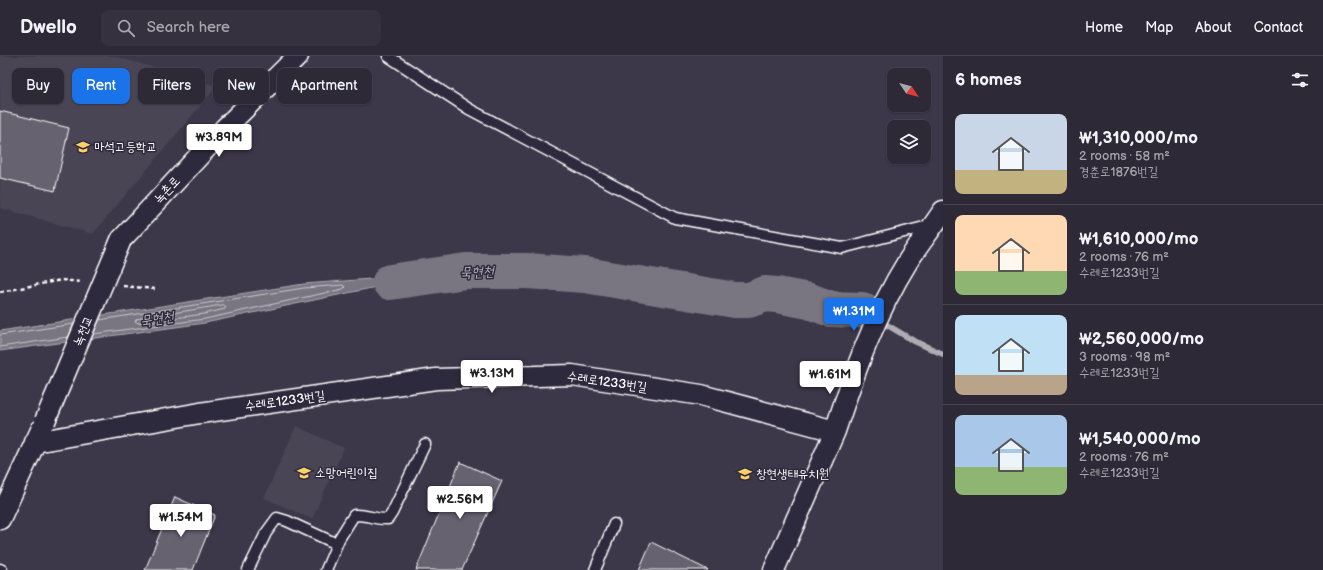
<!DOCTYPE html>
<html lang="en">
<head>
<meta charset="utf-8">
<style>
  :root { --surface:#2d2937; --page:#35313f; --text:#f1f3f6; --muted:#a7a6ad; --line:#484552; --accent:#1a73e8 }
  body { margin:0; font-family:"Balsamiq Sans","Poor Story",sans-serif; background:var(--page); color:var(--text); height:100vh; display:flex; flex-direction:column; font-size:15px; white-space:nowrap }
  * { box-sizing:border-box; margin:0 }
  p { font-size:13px; color:var(--muted) }
  .icon { flex:none; width:22px; height:22px; fill:none; stroke:currentColor; stroke-width:2; stroke-linecap:round; stroke-linejoin:round }
  .map { position:relative; flex:1; overflow:hidden }
  .details { display:flex; flex-direction:column; background:var(--surface); width:380px }
  .details>* { flex:none }
  .top-card { position:absolute; left:12px; top:12px; width:380px; height:36px; display:flex; gap:8px }
  .needle { width:26px; rotate:125deg }
  .fabs { position:absolute; left:887px; top:12px; display:grid; gap:8px }
  .fabs a { display:grid; place-items:center; width:44px; height:44px; border-radius:8px; background:var(--surface); box-shadow:0 1px 3px #0004,0 0 0 1px var(--line); font-size:20px }
  .price { position:absolute; translate:-50% -34px; padding:0 9px; border-radius:4px; background:#fff; color:#222; font-size:13px; line-height:26px; filter:drop-shadow(0 1px 2px #0008) }
  .price::after { content:''; position:absolute; left:50%; top:24px; width:12px; height:9px; margin-left:-6px; background:inherit; clip-path:polygon(0 0,100% 0,50% 100%) }
  .price.current { background:var(--accent); color:#fff }
  ul { padding:0; list-style:none }
  li { display:flex; align-items:center; gap:12px; height:100px; padding:0 12px }
  li+li { border-top:1px solid var(--line) }
  li span { display:grid; place-items:center; flex:none; width:112px; height:80px; border-radius:8px; color:#555 }
  li>.icon { margin-inline-start:auto }
  span .icon { width:48px; height:48px; fill:#fffc; stroke-width:1 }
  li b { font-size:17px }
  h2 { display:flex; justify-content:space-between; align-items:center; height:48px; padding:0 12px; font-size:17px }
  .chip { padding:0 14px; border-radius:8px; background:var(--surface); box-shadow:0 1px 3px #0004,0 0 0 1px var(--line); font-size:14px; line-height:36px }
  .chip.current { background:var(--accent); color:#fff }
  header { display:flex; align-items:center; gap:24px; box-sizing:border-box; height:56px; padding:0 20px; background:var(--surface); border-bottom:1px solid var(--line) }
  header strong { font-size:19px }
  nav { display:flex; gap:22px; margin-inline-start:auto; font-size:14px }
  .search { width:280px; height:36px; background:var(--page); display:flex; align-items:center; gap:10px; box-sizing:border-box; padding:0 14px; border-radius:8px; color:var(--muted); font-size:15px }
  main { display:flex; flex:1; min-height:0 }
  .map>svg:first-child { display:block }
  .built { fill:#494455 }
  .water { fill:#797682; stroke:#afadb4 }
  .lines { fill:none; stroke-linecap:round; stroke-linejoin:round }
  .shore { stroke:#c9c8cd; stroke-width:1 }
  .stream { stroke:#afadb4; stroke-width:6 }
  .river { stroke:#797682; stroke-width:36 }
  .building { fill:#666270; stroke:#fff }
  .lane-casing { stroke:#fff; stroke-width:13 }
  .street-casing { stroke:#fff; stroke-width:23 }
  .path { stroke:#fff; stroke-width:2.5; stroke-dasharray:4 3; stroke-linecap:butt }
  .lane { stroke:#2f2a3d; stroke-width:10 }
  .street { stroke:#2f2a3d; stroke-width:20 }
  .street-bridge-casing { stroke:#fff; stroke-width:23; stroke-linecap:butt }
  .street-bridge { stroke:#2f2a3d; stroke-width:20 }
  .labels { text-anchor:middle; dominant-baseline:central; stroke-width:3; stroke-linejoin:round; paint-order:stroke }
  .poi-label { font-size:13px; fill:#fff; stroke:#2f2a3d; text-anchor:start }
  .street-label { font-size:13px; fill:#fff; stroke:#2f2a3d }
  .water-label { font-size:14px; font-style:italic; fill:#b5b4ba; stroke:#2f2a3d }
</style>
</head>
<body>
<header>
<strong>Dwello</strong>
<div class="search"><svg class="icon" aria-label="search" viewBox="0 0 24 24"><circle cx="10" cy="10" r="6"/><path d="M15 15l6 6"/></svg>Search here</div>
<nav><a>Home</a><a>Map</a><a>About</a><a>Contact</a></nav>
</header>
<main>
<div class="map">
<svg width="943" height="514" viewBox="0 0 943 514">
  <rect width="100%" height="100%" fill="#3c3749"/>
  <filter id="ink" filterUnits="userSpaceOnUse"><feTurbulence type="fractalNoise" baseFrequency=".025" numOctaves="2"/><feDisplacementMap in="SourceGraphic" scale="8" xChannelSelector="R" yChannelSelector="G"/><feConvolveMatrix kernelMatrix="1 2 1 2 8 2 1 2 1" color-interpolation-filters="sRGB"/></filter>
  <g filter="url(#ink)">
    <!-- built -->
    <path class="built" d="M 0,0 L 114,0 L 217,30 L 93,178 L 0,152 Z
      M 296,370 L 344,392 L 312,463 L 264,442 Z"/>
    <!-- water -->
    <path class="water" d="M 438,218 L 205,267 L 0,295 L 0,275 L 304,228 Z"/>
    <g class="lines">
      <!-- shore -->
      <path class="shore" d="M 224,249 L 226,251 L 225,253 L 204,258 L 138,267 L 135,265 L 137,263 Z
        M 93,278 L 205,263 L 343,233 L 345,231 L 343,229 L 304,232 L 99,264
        M 0,279 L 74,268
        M 0,291 L 68,281"/>
      <!-- stream -->
      <path class="stream" d="M 862,254 L 914,285 L 943,298"/>
      <!-- river -->
      <path class="river" d="M 390,226 L 466,215 L 527,215 L 585,219 L 735,244 L 749,244 L 765,238 L 777,239 L 809,245 L 831,253 L 862,254"/>
    </g>
    <!-- building -->
    <path class="building" d="M 0,55 L 69,72 L 55,135 L 0,122 Z
      M 460,406 L 502,425 L 462,514 L 416,514 Z
      M 175,441 L 215,459 L 193,514 L 145,514 Z
      M 651,486 L 708,514 L 639,514 Z"/>
    <g class="lines">
      <!-- lane casing -->
      <g class="lane-casing">
        <path id="lane" d="M 388,0 L 469,53 L 675,162 L 842,192 L 932,169
          M 0,513 L 2,514
          M 248,514 L 266,477 L 277,462 L 287,465 L 337,488
          M 326,514 L 339,483 L 354,459 C 366,458 376,464 388,463 L 392,457 L 425,388
          M 595,514 L 614,468"/>
      </g>
      <!-- street casing -->
      <g class="street-casing">
        <path id="street" d="M 121,184 L 225,72 L 298,0
          M 835,375 C 854,317 875,258 908,205 C 919,188 932,172 943,155
          M 35,386 L 200,357 L 436,323 L 572,319 L 701,339 L 835,375 L 774,514
          M 0,463 L 41,374"/>
      </g>
      <!-- path -->
      <path class="path" d="M 123,230 L 155,233
        M 0,236 L 61,224 L 82,226"/>
      <!-- lane -->
      <use href="#lane" class="lane"/>
      <!-- street -->
      <use href="#street" class="street"/>
      <!-- street-bridge casing -->
      <g class="street-bridge-casing">
        <path id="street-bridge" d="M 45,365 L 121,184"/>
      </g>
      <!-- street-bridge -->
      <use href="#street-bridge" class="street-bridge"/>
    </g>
  </g>
  <!-- icons -->
  <defs>
    <g id="school-bare" transform="scale(1.08)"><path d="M0-5L7-2L0 1L-7-2ZM-4 1L0 2.5L4 1V4Q0 6-4 4Z" fill="#ffd166" stroke="#2f2a3d" stroke-width="2.5" paint-order="stroke"/></g>
  </defs>
  <g fill-rule="evenodd">
    <use href="#school-bare" x="83" y="91"/>
    <use href="#school-bare" x="304" y="417"/>
    <use href="#school-bare" x="745" y="418"/>
  </g>
  <g class="labels">
    <!-- poi labels -->
    <g class="poi-label">
      <text x="94" y="91">마석고등학교</text>
      <text x="315" y="417">소망어린이집</text>
      <text x="756" y="418">창현생태유치원</text>
    </g>
    <!-- street labels -->
    <g class="street-label">
      <text transform="translate(167 134) rotate(-47)">녹촌로</text>
      <text transform="translate(83 275) rotate(-67)">녹천교</text>
      <text transform="translate(607 326) rotate(8)">수레로1233번길</text>
      <text transform="translate(285 345) rotate(-8)">수레로1233번길</text>
    </g>
    <!-- water labels -->
    <g class="water-label">
      <text transform="translate(477 216) rotate(-2)">묵현천</text>
      <text transform="translate(157 263) rotate(-9)">묵현천</text>
    </g>
  </g>
</svg>
<div class="fabs">
<a><svg class="needle" viewBox="-14 -14 28 28"><path d="M0-13l5 13h-10z" fill="#e53935"/><path d="M0 13l5-13h-10z" fill="#a7a6ad"/></svg></a>
<a><svg class="icon" aria-label="layers" viewBox="0 0 24 24"><path d="M12 4l9 5-9 5-9-5zM3 14l9 5 9-5"/></svg></a>
</div>
<b class="price" style="left:219px;top:102px">₩3.89M</b>
<b class="price current" style="left:854px;top:276px">₩1.31M</b>
<b class="price" style="left:492px;top:338px">₩3.13M</b>
<b class="price" style="left:830px;top:339px">₩1.61M</b>
<b class="price" style="left:460px;top:464px">₩2.56M</b>
<b class="price" style="left:181px;top:482px">₩1.54M</b>
<div class="top-card">
<a class="chip">Buy</a>
<a class="chip current">Rent</a>
<a class="chip">Filters</a>
<a class="chip">New</a>
<a class="chip">Apartment</a>
</div>
</div>
<section class="details">
<h2>6 homes<svg class="icon" aria-label="filters" viewBox="0 0 24 24"><path d="M4 7h16M4 17h16"/><circle cx="9" cy="7" r="2"/><circle cx="15" cy="17" r="2"/></svg></h2>
<ul>
<li><span style="background:linear-gradient(#c9d6e8 70%,#c2b280 0)"><svg class="icon" aria-label="home" viewBox="0 0 24 24"><path d="M3 11l9-7 9 7M6 9v11h12V9"/></svg></span><div><b>₩1,310,000/mo</b><p>2 rooms · 58 m²</p><p>경춘로1876번길</p></div></li>
<li><span style="background:linear-gradient(#ffd9b3 70%,#8fb573 0)"><svg class="icon" aria-label="home" viewBox="0 0 24 24"><path d="M3 11l9-7 9 7M6 9v11h12V9"/></svg></span><div><b>₩1,610,000/mo</b><p>2 rooms · 76 m²</p><p>수레로1233번길</p></div></li>
<li><span style="background:linear-gradient(#bfe0f5 75%,#b9a48a 0)"><svg class="icon" aria-label="home" viewBox="0 0 24 24"><path d="M3 11l9-7 9 7M6 9v11h12V9"/></svg></span><div><b>₩2,560,000/mo</b><p>3 rooms · 98 m²</p><p>수레로1233번길</p></div></li>
<li><span style="background:linear-gradient(#a9c7e8 65%,#8fb573 0)"><svg class="icon" aria-label="home" viewBox="0 0 24 24"><path d="M3 11l9-7 9 7M6 9v11h12V9"/></svg></span><div><b>₩1,540,000/mo</b><p>2 rooms · 76 m²</p><p>수레로1233번길</p></div></li>
</ul>
</section>
</main>
</body>
</html>
